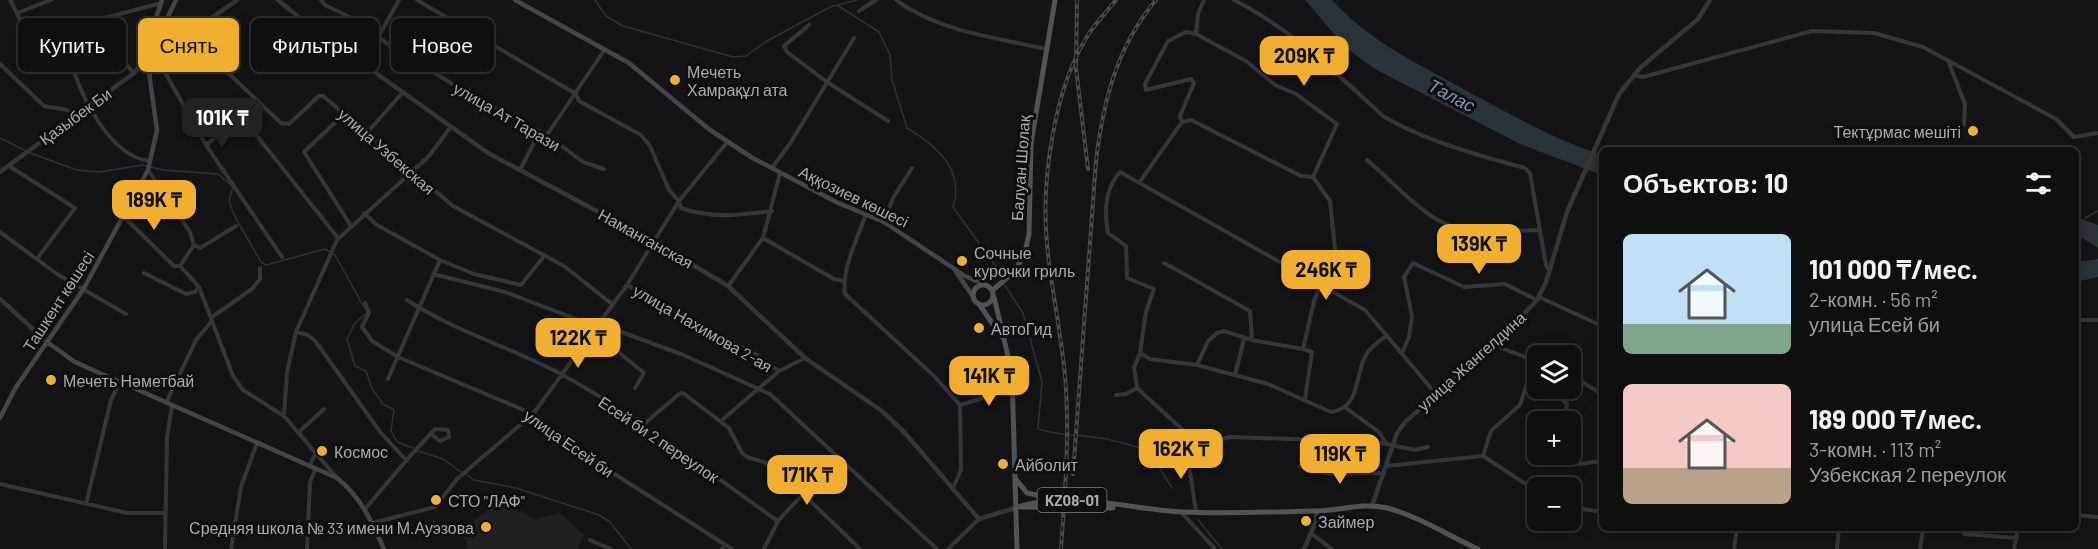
<!DOCTYPE html>
<html lang="ru">
<head>
<meta charset="utf-8">
<style>
  :root { --surface:#0f0f10; --page:#181819; --text:#f1f3f6; --muted:#9b9c9f; --line:#2f2f30; --accent:#f0af31 }
  body { margin:0; font-family:Barlow,sans-serif; background:var(--page); color:var(--text); height:100vh; display:flex; flex-direction:column; font-size:22px; white-space:nowrap }
  * { box-sizing:border-box; margin:0 }
  p { font-size:20px; color:var(--muted) }
  .icon { flex:none; width:33px; height:33px; fill:none; stroke:currentColor; stroke-width:2; stroke-linecap:round; stroke-linejoin:round }
  .map { position:relative; flex:1; overflow:hidden }
  .drawer { position:absolute; left:1599px; top:147px; width:480px; height:384px; display:flex; flex-direction:column; background:var(--surface); border-radius:9px; box-shadow:0 3px 15px #0003,0 0 0 2px var(--line) }
  .drawer>* { flex:none }
  .hud { position:absolute; left:18px; top:18px; width:570px; height:54px; display:flex; gap:12px }
  .fabs { position:absolute; left:1527px; top:345px; display:grid; gap:12px }
  .fabs a { display:grid; place-items:center; width:54px; height:54px; border-radius:9px; background:var(--surface); box-shadow:0 3px 15px #0003,0 0 0 2px var(--line); font-size:30px }
  .price { position:absolute; translate:-50% -51px; padding:0 14px; border-radius:12px; background:var(--accent); color:#111; font-size:20px; line-height:39px; filter:drop-shadow(0 2px 3px #0008) }
  .price::after { content:''; position:absolute; left:50%; top:36px; width:18px; height:14px; margin-left:-9px; background:inherit; clip-path:polygon(0 0,100% 0,50% 100%) }
  .price.selected { background:#222; color:#fff }
  ul { padding:0; list-style:none }
  li { display:flex; align-items:center; gap:18px; height:150px; padding:0 24px }
  li span { display:grid; place-items:center; flex:none; width:168px; height:120px; border-radius:9px; color:#555 }
  li>.icon { margin-inline-start:auto }
  span .icon { width:72px; height:72px; fill:#fffc; stroke-width:1 }
  li b { font-size:26px }
  h2 { display:flex; justify-content:space-between; align-items:center; height:72px; padding:0 24px; font-size:26px }
  .tag { padding:0 21px; border-radius:9px; background:var(--surface); box-shadow:0 3px 15px #0003,0 0 0 2px var(--line); font-size:21px; line-height:54px }
  .tag.selected { background:var(--accent); color:#111 }
  .map>svg:first-child { display:block }
  .built { fill:#202023 }
  .water { fill:#2a3339 }
  .lines { fill:none; stroke-linecap:round; stroke-linejoin:round }
  .stream { stroke:#2a3339; stroke-width:1.5 }
  .minor { stroke:#35363b; stroke-width:4 }
  .tertiary { stroke:#35363b; stroke-width:4.5 }
  .secondary { stroke:#43454b; stroke-width:4.5 }
  .primary { stroke:#51535a; stroke-width:5 }
  .rail-casing { stroke:#484a50; stroke-width:4 }
  .rail { stroke:#0f0f11; stroke-width:1.5; stroke-dasharray:4.5; stroke-linecap:butt }
  .poi-dot { fill:#f0af31; stroke:#0f0f11; stroke-width:2 }
  .labels { text-anchor:middle; dominant-baseline:central; stroke-width:6; stroke-linejoin:round; paint-order:stroke }
  .shield { fill:#0f0f11; stroke:#797c84; stroke-width:1.5 }
  .shield-label { font-size:15px; font-weight:bold; fill:#a6abb6 }
  .poi-label { font-size:16px; fill:#a6abb6; stroke:#0f0f11; text-anchor:start }
  .street-label { font-size:16px; fill:#a6abb6; stroke:#0f0f11 }
  .water-label { font-size:18px; font-style:italic; fill:#7d99b1; stroke:#0f0f11 }
</style>
</head>
<body>
<div class="map">
<svg width="2098" height="549" viewBox="0 0 2098 549">
  <rect width="100%" height="100%" fill="#141416"/>
  <!-- built -->
  <path class="built" d="M 499,501 L 535,519 L 560,513 L 584,535 L 578,549 L 468,549 L 462,530 Z"/>
  <!-- water -->
  <path class="water" d="M 1305,0 L 1332,0 C 1369,41 1417,63 1465,90 C 1510,114 1553,139 1602,155 L 1602,175 L 1520,144 L 1375,69 L 1345,47 Z
    M 2076,217 L 2098,225 L 2098,248 L 2076,234 Z
    M 2098,259 L 2098,277 L 2076,282 L 2076,262 Z"/>
  <g class="lines">
    <!-- stream -->
    <path class="stream" d="M 595,0 L 606,16 L 623,26 L 733,57 L 746,56 L 767,41 L 830,7 L 857,0
      M 837,5 L 879,32 L 890,55 L 892,80 L 907,128 C 936,145 965,170 953,207 L 996,267 L 1002,280
      M 0,138 L 26,151
      M 30,153 L 77,170 L 99,172 L 143,165 L 163,170 L 218,174 L 233,187 L 229,201 L 235,217 L 261,262 L 266,265 L 325,249 L 335,255 L 365,309
      M 2085,218 L 2098,211
      M 1004,284 L 1023,313 L 1042,382 L 1038,429 C 1057,435 1075,435 1094,437 C 1113,439 1131,445 1149,451 L 1172,488
      M 367,313 L 355,323 L 347,339 L 355,366 L 366,371 L 372,389 L 383,404 L 394,410 L 391,431 L 397,442 L 413,448
      M 418,451 L 443,459 L 461,472
      M 467,475 L 474,480 L 516,488 L 599,515 L 610,522 L 631,549
      M 1198,520 L 1222,549"/>
    <!-- minor -->
    <path class="minor" d="M 10,0 C 18,13 22,31 37,36 L 161,3
      M 321,0 L 325,5 L 362,23 L 389,45 L 480,101 L 547,135 L 583,162 L 604,169
      M 417,0 L 576,94 L 579,101 L 641,135 L 650,146 L 669,190 L 679,201 L 681,208 C 711,219 741,215 772,211
      M 896,0 C 937,31 997,38 1046,49
      M 1234,0 C 1291,29 1336,73 1383,116 C 1423,140 1480,156 1525,168 L 1530,173 L 1546,265 L 1549,270
      M 859,11 L 876,0
      M 17,13 L 51,0
      M 100,19 L 108,46 L 134,73
      M 809,25 L 784,46 L 787,52 L 827,82 L 888,121
      M 1196,34 L 1198,14 L 1204,0
      M 378,37 L 399,0
      M 176,43 L 225,70 L 281,123 L 289,124 L 319,96 L 323,96 L 453,206 L 564,266 L 612,304
      M 148,58 L 163,69 L 206,145 L 282,257
      M 71,60 C 79,95 110,156 149,161
      M 1949,63 L 1965,104 L 1964,125
      M 0,64 L 44,106 L 67,110 L 75,116
      M 1634,75 L 1643,77 L 1812,31 L 1874,33 L 1923,47 L 2056,119 L 2074,137 L 2098,133
      M 344,114 L 304,152 L 351,226
      M 242,117 L 338,238
      M 1182,122 L 1191,120 L 1301,176 L 1313,177 L 1330,201 L 1335,249 L 1314,301 L 1303,349 L 1312,352 L 1305,399
      M 367,133 L 402,93
      M 547,135 L 605,49
      M 206,145 L 255,106
      M 1367,160 C 1387,177 1420,212 1442,222 C 1470,235 1509,231 1539,230
      M 9,166 L 75,208 L 37,259
      M 772,168 L 791,142 L 854,38
      M 148,170 L 190,232 L 194,245 L 200,248 L 236,226
      M 520,170 L 540,131
      M 1139,183 L 1182,122 L 1180,116 L 1194,83 L 1191,79 L 1146,90 L 1145,84 L 1168,41 L 1186,32 L 1196,34 L 1246,61 L 1275,85 L 1296,94 L 1337,124 L 1313,177
      M 364,213 L 377,225 L 440,260 L 388,379
      M 866,214 C 857,240 842,267 845,294 L 933,375 L 960,405 L 961,470 L 953,488
      M 123,216 L 174,266 L 180,266
      M 884,222 L 893,198 L 912,168
      M 0,232 L 57,274 L 126,314
      M 763,238 L 834,279 L 844,281
      M 194,245 L 180,266 L 199,287 L 233,376 L 243,390 L 284,416 L 337,478
      M 440,260 L 474,274 L 521,285 L 545,255
      M 1164,263 L 1250,311 L 1252,340
      M 144,273 L 186,294 L 195,292 L 199,287
      M 433,274 L 505,292 L 579,320 L 644,373 L 635,388
      M 627,285 L 757,355 L 779,371
      M 728,286 L 763,238 L 780,173
      M 1539,297 L 1602,326
      M 407,300 C 454,331 510,347 559,373 C 637,415 706,471 778,521
      M 365,303 L 369,313 L 362,327 L 372,341 L 398,357 L 533,414 L 613,473 L 732,549
      M 212,317 L 252,289 L 260,279 L 260,268
      M 2076,320 L 2098,320
      M 597,323 L 681,354 L 770,394 L 937,549
      M 296,332 L 308,335 L 316,342 L 381,433 L 406,460
      M 1494,345 L 1538,362
      M 1140,353 L 1150,359 L 1197,365 L 1268,384 L 1331,412 C 1361,408 1354,376 1366,355 C 1370,347 1380,341 1387,335
      M 1402,353 L 1409,337 L 1412,316 L 1404,277 L 1413,263 L 1464,287 L 1505,284 L 1537,300
      M 1533,361 L 1530,374 L 1538,379
      M 1197,365 L 1208,341 L 1217,333 L 1224,331 L 1252,340 L 1303,349
      M 1235,375 L 1244,339
      M 1570,375 L 1602,394
      M 1551,388 L 1567,404 L 1564,422
      M 1116,395 L 1126,394 L 1137,388
      M 166,403 L 196,340 L 211,322
      M 960,405 L 1013,389
      M 1346,408 L 1379,432 L 1386,443
      M 284,416 L 287,372 L 296,332 L 337,240 L 429,156 L 450,128
      M 722,420 L 779,371 L 805,358
      M 644,424 L 679,394 L 683,393 L 729,428 L 742,453 L 747,457 L 773,465 L 860,549
      M 299,432 L 324,409
      M 1570,440 L 1579,464 L 1602,461
      M 1189,445 L 1231,437 L 1377,442 L 1415,450 L 1428,447
      M 1483,456 L 1491,431 L 1520,405 L 1530,374
      M 310,465 L 315,454
      M 1300,466 L 1330,474 L 1383,473
      M 1386,466 L 1483,456 L 1538,492
      M 0,484 L 127,513 L 165,513
      M 86,504 L 111,400 L 120,382
      M 1570,507 L 1602,512
      M 365,509 C 388,482 410,455 435,429 L 448,430 L 449,437 L 440,441 L 431,434
      M 1181,512 L 1214,548
      M 1196,512 L 1184,431 L 1137,388 L 1134,368 L 1140,353 L 1146,312 L 1154,289 L 1127,278 L 1126,246 L 1108,233 C 1104,212 1105,189 1120,172 L 1365,310 L 1435,393
      M 2076,515 L 2098,517
      M 372,523 L 435,507 L 457,479 L 533,414 L 627,285 L 679,201 L 728,141
      M 1960,528 L 1964,534 L 2017,538
      M 1312,534 L 1332,549
      M 590,540 L 611,549
      M 165,549 L 167,437 L 172,405
      M 231,549 L 241,487 L 257,443
      M 307,549 L 310,482 L 316,468
      M 722,549 L 725,544
      M 764,549 L 778,521 L 838,456
      M 948,549 L 979,519
      M 1734,549 L 1737,528
      M 1837,549 L 1839,528
      M 1920,549 L 1923,528
      M 2014,549 L 2018,528"/>
    <!-- tertiary -->
    <path class="tertiary" d="M 278,0 L 335,47 L 366,66 L 488,153 L 655,242 L 728,286 L 805,358 L 882,411 L 904,432 L 979,519 L 1015,508
      M 160,34 L 176,43
      M 0,172 L 134,73 L 147,58 L 176,43 L 237,0
      M 0,299 L 47,342
      M 1372,506 L 1397,433 L 1405,422 L 1494,345 L 1537,300 L 1546,282 L 1567,212 L 1619,94 L 1641,67 L 1698,19 L 1710,0
      M 1304,549 L 1316,522 L 1317,511"/>
    <!-- secondary -->
    <path class="secondary" d="M 515,0 L 629,63 L 710,130 L 751,157 L 836,202 L 884,222 L 965,276 L 986,285
      M 149,56 L 176,0
      M 956,272 L 974,298
      M 47,342 L 75,362 L 337,478 C 361,497 372,522 384,549
      M 0,418 L 16,387 L 83,290 L 148,170 L 157,130 L 147,58 L 152,30 L 162,0"/>
    <!-- primary -->
    <path class="primary" d="M973 295a10 10 0 1 1 20 0a10 10 0 1 1-20 0Z
      M 993,290 L 1016,270 L 1025,252 L 1029,234 L 1031,143 L 1055,0
      M 994,297 L 1012,373 L 1017,549
      M 979,304 L 1001,336
      M 1015,478 L 1027,493 L 1046,497
      M 1021,507 L 1113,508
      M 1015,508 C 1068,489 1127,509 1182,512 C 1226,514 1270,512 1314,511 C 1339,511 1362,502 1387,508 C 1418,516 1449,536 1478,549"/>
    <!-- rail casing -->
    <g class="rail-casing">
      <path id="rail" d="M 1077,0 L 1076,68 L 1088,169
        M 1073,474 L 1096,161 C 1103,102 1117,46 1156,0
        M 1061,549 C 1065,492 1070,433 1065,376 C 1061,332 1051,288 1047,244 C 1041,180 1054,86 1090,32 C 1098,21 1107,11 1116,0"/>
    </g>
    <!-- rail -->
    <use href="#rail" class="rail"/>
  </g>
  <!-- markers -->
  <g class="poi-dot">
    <circle cx="675" cy="80" r="6"/>
    <circle cx="1973" cy="131" r="6"/>
    <circle cx="962" cy="261" r="6"/>
    <circle cx="979" cy="328" r="6"/>
    <circle cx="51" cy="380" r="6"/>
    <circle cx="322" cy="451" r="6"/>
    <circle cx="1003" cy="464" r="6"/>
    <circle cx="436" cy="500" r="6"/>
    <circle cx="1306" cy="521" r="6"/>
    <circle cx="486" cy="527" r="6"/>
  </g>
  <g class="labels">
    <!-- shield labels -->
    <rect class="shield" x="1037.5" y="488" width="69" height="24" rx="4.5"/>
    <g class="shield-label">
      <text x="1072" y="500">KZ08-01</text>
    </g>
    <!-- poi labels -->
    <g class="poi-label">
      <text x="687" y="71">Мечеть<tspan x="687" dy="18">Хамрақұл ата</tspan></text>
      <text x="1961" y="131" text-anchor="end">Тектұрмас мешіті</text>
      <text x="974" y="252">Сочные<tspan x="974" dy="18">курочки гриль</tspan></text>
      <text x="991" y="328">АвтоГид</text>
      <text x="63" y="380">Мечеть Нәметбай</text>
      <text x="334" y="451">Космос</text>
      <text x="1015" y="464">Айболит</text>
      <text x="448" y="500">СТО "ЛАФ"</text>
      <text x="1318" y="521">Займер</text>
      <text x="474" y="527" text-anchor="end">Средняя школа № 33 имени М.Ауэзова</text>
    </g>
    <!-- street labels -->
    <g class="street-label">
      <text transform="translate(75 116) rotate(-36)">Қазыбек Би</text>
      <text transform="translate(507 116) rotate(30)">улица Ат Тарази</text>
      <text transform="translate(387 151) rotate(41)">улица Узбекская</text>
      <text transform="translate(1020 168) rotate(-86)">Балуан Шолақ</text>
      <text transform="translate(854 196) rotate(26)">Аққозиев көшесі</text>
      <text transform="translate(646 238) rotate(29)">Наманганская</text>
      <text transform="translate(58 301) rotate(-57)">Ташкент көшесі</text>
      <text transform="translate(703 328) rotate(30)">улица Нахимова 2-ая</text>
      <text transform="translate(1471 361) rotate(-42)">улица Жангелдина</text>
      <text transform="translate(659 439) rotate(34)">Есей би 2 переулок</text>
      <text transform="translate(569 443) rotate(35)">улица Есей би</text>
    </g>
    <!-- water labels -->
    <g class="water-label">
      <text transform="translate(1452 95) rotate(28)">Талас</text>
    </g>
  </g>
</svg>
<div class="fabs">
<a><svg class="icon" aria-label="layers" viewBox="0 0 24 24"><path d="M12 4l9 5-9 5-9-5zM3 14l9 5 9-5"/></svg></a>
<a>+</a>
<a>−</a>
</div>
<b class="price" style="left:1304px;top:87px">209K ₸</b>
<b class="price selected" style="left:222px;top:149px">101K ₸</b>
<b class="price" style="left:154px;top:231px">189K ₸</b>
<b class="price" style="left:1479px;top:275px">139K ₸</b>
<b class="price" style="left:1326px;top:301px">246K ₸</b>
<b class="price" style="left:578px;top:369px">122K ₸</b>
<b class="price" style="left:989px;top:407px">141K ₸</b>
<b class="price" style="left:1181px;top:480px">162K ₸</b>
<b class="price" style="left:1340px;top:485px">119K ₸</b>
<b class="price" style="left:807px;top:506px">171K ₸</b>
<div class="hud">
<a class="tag">Купить</a>
<a class="tag selected">Снять</a>
<a class="tag">Фильтры</a>
<a class="tag">Новое</a>
</div>
<section class="drawer">
<h2>Объектов: 10<svg class="icon" aria-label="filters" viewBox="0 0 24 24"><path d="M4 7h16M4 17h16"/><circle cx="9" cy="7" r="2"/><circle cx="15" cy="17" r="2"/></svg></h2>
<ul>
<li><span style="background:linear-gradient(#bfe0f5 75%,#7fa58c 0)"><svg class="icon" aria-label="home" viewBox="0 0 24 24"><path d="M3 11l9-7 9 7M6 9v11h12V9"/></svg></span><div><b>101 000 ₸/мес.</b><p>2-комн. · 56 m²</p><p>улица Есей би</p></div></li>
<li><span style="background:linear-gradient(#f6c9c9 70%,#b9a48a 0)"><svg class="icon" aria-label="home" viewBox="0 0 24 24"><path d="M3 11l9-7 9 7M6 9v11h12V9"/></svg></span><div><b>189 000 ₸/мес.</b><p>3-комн. · 113 m²</p><p>Узбекская 2 переулок</p></div></li>
</ul>
</section>
</div>
</body>
</html>
